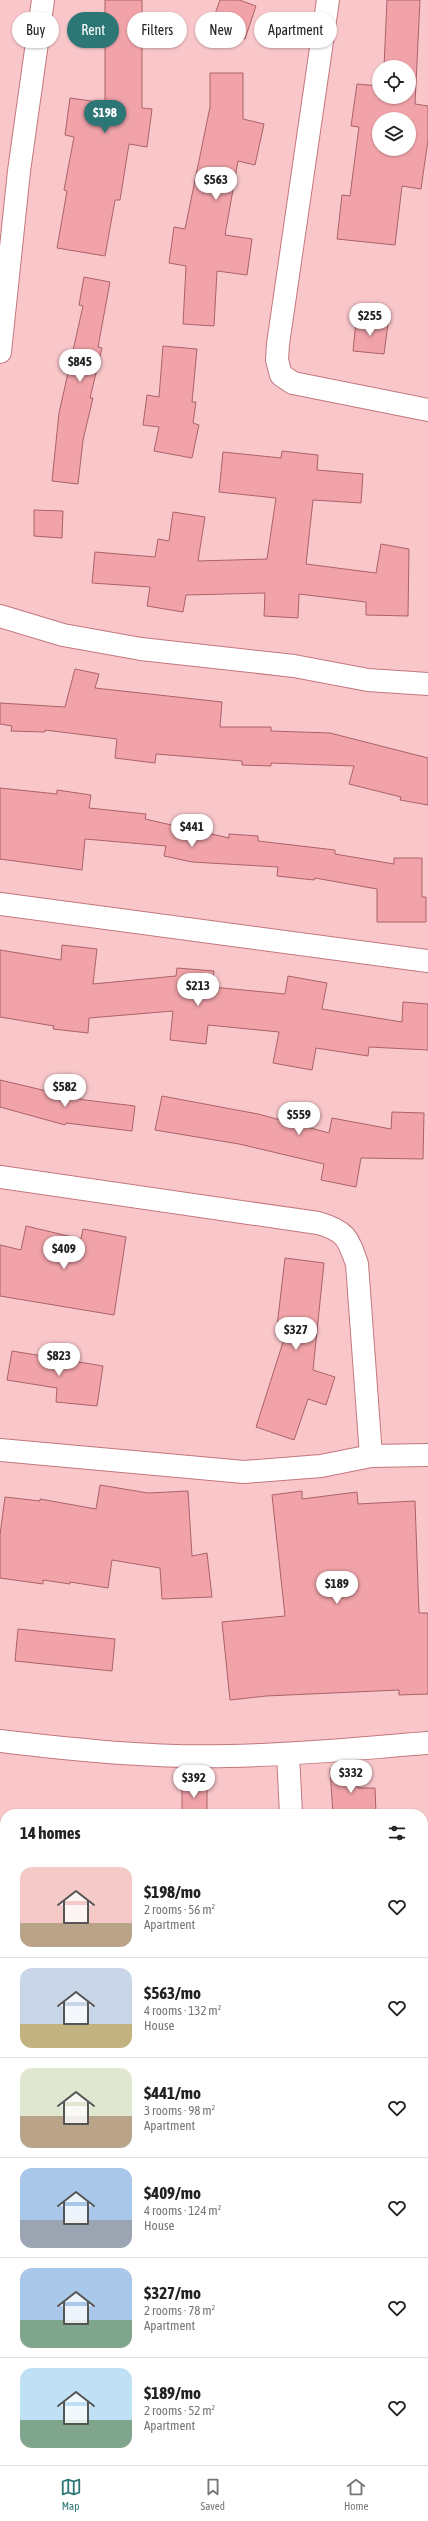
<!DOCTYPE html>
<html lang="en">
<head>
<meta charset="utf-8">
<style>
  :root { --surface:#fff; --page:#f2f2f2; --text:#222; --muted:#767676; --line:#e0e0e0; --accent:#2d7676 }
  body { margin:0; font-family:"Asap Condensed",sans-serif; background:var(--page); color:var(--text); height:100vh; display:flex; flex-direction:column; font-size:15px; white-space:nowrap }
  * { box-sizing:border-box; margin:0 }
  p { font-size:13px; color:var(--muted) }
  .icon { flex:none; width:22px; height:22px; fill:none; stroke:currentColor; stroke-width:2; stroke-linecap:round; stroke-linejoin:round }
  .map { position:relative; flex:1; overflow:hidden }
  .panel { position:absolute; left:0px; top:1809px; width:428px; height:656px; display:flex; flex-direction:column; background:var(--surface); border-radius:16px 16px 0 0; box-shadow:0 1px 3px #0004 }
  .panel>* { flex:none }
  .banner { position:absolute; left:12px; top:12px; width:404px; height:36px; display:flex; gap:8px }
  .controls { position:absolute; left:372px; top:60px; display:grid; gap:8px }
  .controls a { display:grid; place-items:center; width:44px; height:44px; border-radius:50%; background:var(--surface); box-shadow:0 1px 3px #0004; font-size:20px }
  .price { position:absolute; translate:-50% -34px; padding:0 9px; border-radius:14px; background:#fff; color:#222; font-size:13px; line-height:26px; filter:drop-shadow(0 1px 2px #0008) }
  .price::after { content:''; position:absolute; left:50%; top:24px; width:12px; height:9px; margin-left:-6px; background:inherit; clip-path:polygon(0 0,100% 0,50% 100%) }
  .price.on { background:var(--accent); color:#fff }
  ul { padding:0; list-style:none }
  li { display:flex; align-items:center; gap:12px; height:100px; padding:0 20px }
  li+li { border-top:1px solid var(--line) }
  li span { display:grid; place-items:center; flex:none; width:112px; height:80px; border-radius:12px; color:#555 }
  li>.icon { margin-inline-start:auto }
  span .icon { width:48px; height:48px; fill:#fffc; stroke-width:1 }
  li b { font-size:17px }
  h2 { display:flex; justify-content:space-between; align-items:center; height:48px; padding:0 20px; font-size:17px }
  .chip { padding:0 14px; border-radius:18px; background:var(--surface); box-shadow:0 1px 3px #0004; font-size:14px; line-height:36px }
  .chip.on { background:var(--accent); color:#fff }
  .menu { display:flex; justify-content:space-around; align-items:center; height:56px; border-top:1px solid var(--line); background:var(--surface); font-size:11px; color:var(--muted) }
  .menu a { display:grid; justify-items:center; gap:2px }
  .menu .on { color:var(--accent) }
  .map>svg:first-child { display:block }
  .building { fill:#f1a3a9; stroke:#ab6269; fill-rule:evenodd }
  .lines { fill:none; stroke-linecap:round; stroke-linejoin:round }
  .minor-casing { stroke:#c3777e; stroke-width:24 }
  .minor { stroke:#fff; stroke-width:22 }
</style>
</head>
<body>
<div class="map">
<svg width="428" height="2465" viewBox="0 0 428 2465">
  <rect width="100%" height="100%" fill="#f9c7ca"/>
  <!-- building -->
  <path class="building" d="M 105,0 L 142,0 L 142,108 L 152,109 L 147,147 L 129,144 L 120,200 L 115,200 L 105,256 L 57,248 L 67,191 L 64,190 L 74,137 L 65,135 L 70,98 L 105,103 Z
    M 220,0 L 239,0 L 256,6 L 245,39 L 210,28 Z
    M 387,0 L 420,0 L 415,104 L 428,106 L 428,140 L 421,189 L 402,186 L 395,245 L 337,239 L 342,195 L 350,196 L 359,127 L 351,126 L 357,84 L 379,86 L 379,97 L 409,97 L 409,67 L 384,67 ZM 379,119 L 409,119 L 409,149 L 379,149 Z
    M 210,73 L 243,73 L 243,119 L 264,124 L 255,165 L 238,161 L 225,235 L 252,239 L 247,275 L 217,271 L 214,326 L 183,324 L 186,266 L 169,263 L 174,227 L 185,229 L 210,107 Z
    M 84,277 L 110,282 L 98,347 L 102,348 L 90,398 L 93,398 L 83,440 L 78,484 L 52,481 L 59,413 L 83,306 L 79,305 Z
    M 356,321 L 388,324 L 384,354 L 353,351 Z
    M 163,346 L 197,349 L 192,402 L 196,402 L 193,423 L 199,425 L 192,458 L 154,451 L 159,427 L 143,425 L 147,395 L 159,397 Z
    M 282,451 L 318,455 L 317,470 L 363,474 L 361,503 L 313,500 L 306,564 L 376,573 L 381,544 L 409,549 L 408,616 L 366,615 L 366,602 L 299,594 L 298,618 L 264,616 L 265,593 L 186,595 L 183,612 L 147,606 L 150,587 L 92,583 L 95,552 L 155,557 L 158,539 L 169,541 L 173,512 L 205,517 L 198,561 L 267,559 L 276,498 L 219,492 L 223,452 L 281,458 Z
    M 34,510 L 63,511 L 62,538 L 34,536 Z
    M 75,669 L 99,674 L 95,688 L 222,702 L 220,727 L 271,727 L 271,731 L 330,733 L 428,758 L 428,805 L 400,800 L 401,797 L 349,784 L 354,766 L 271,763 L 271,766 L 242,765 L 242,761 L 156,754 L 155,763 L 115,758 L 117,739 L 45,730 L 45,732 L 11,731 L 12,726 L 0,724 L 0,703 L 65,707 Z
    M 0,788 L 57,794 L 57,790 L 91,795 L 89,808 L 146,814 L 145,819 L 229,838 L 229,834 L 258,836 L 258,841 L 335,850 L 335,854 L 394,864 L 394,858 L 422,858 L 422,897 L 426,897 L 426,922 L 377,922 L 377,889 L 315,878 L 314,880 L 277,876 L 278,867 L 192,862 L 164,856 L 166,846 L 85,839 L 82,870 L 0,859 Z
    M 62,945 L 97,949 L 93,984 L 176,976 L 177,968 L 214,971 L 212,987 L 285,994 L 288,976 L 327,983 L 322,1009 L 402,1022 L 403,1002 L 428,1004 L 428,1050 L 369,1047 L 368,1056 L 316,1048 L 312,1070 L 273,1063 L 279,1032 L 208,1025 L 206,1044 L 170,1040 L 173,1011 L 89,1018 L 88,1033 L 53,1029 L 54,1026 L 0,1017 L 0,950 L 61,960 Z
    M 0,1080 L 85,1100 L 135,1106 L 132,1131 L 66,1123 L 65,1125 L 0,1107 Z
    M 162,1096 L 258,1114 L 329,1133 L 332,1118 L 391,1129 L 392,1112 L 424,1113 L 423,1159 L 361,1158 L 356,1187 L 321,1180 L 324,1164 L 239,1144 L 155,1130 Z
    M 26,1226 L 81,1239 L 83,1229 L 126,1237 L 114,1315 L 0,1296 L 0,1245 L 21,1250 Z
    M 285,1258 L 324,1263 L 313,1370 L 335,1377 L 326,1405 L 308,1399 L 294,1440 L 256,1427 L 285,1336 L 276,1335 Z
    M 12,1351 L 103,1366 L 97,1406 L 56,1402 L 57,1388 L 7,1380 Z
    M 100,1485 L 148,1493 L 188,1491 L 192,1556 L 207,1553 L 212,1597 L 162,1599 L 160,1568 L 112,1560 L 108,1588 L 70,1582 L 70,1584 L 43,1580 L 43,1584 L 0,1578 L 0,1535 L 5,1497 L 40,1501 L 40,1499 L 96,1509 Z
    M 302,1491 L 302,1499 L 357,1492 L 358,1504 L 415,1501 L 419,1613 L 428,1613 L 428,1694 L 399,1695 L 399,1690 L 266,1696 L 230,1700 L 222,1622 L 285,1616 L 272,1495 Z
    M 18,1629 L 115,1639 L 112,1671 L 15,1661 Z
    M 356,1767 L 358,1788 L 375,1788 L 376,1814 L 333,1814 L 330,1769 Z
    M 182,1784 L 207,1784 L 207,1814 L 182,1814 Z"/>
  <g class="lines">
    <!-- minor casing -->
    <g class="minor-casing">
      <path id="minor" d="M 328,0 L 278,344 L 277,360 L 281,375 L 293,383 L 428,410
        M 0,352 L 19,171 L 43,0
        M 0,616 L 63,635 L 141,649 L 294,666 L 368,680 L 428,684
        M 0,904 L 428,961
        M 0,1177 L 318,1223 C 346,1231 348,1238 357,1264 L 371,1456
        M 0,1450 L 244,1472 L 321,1466 L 371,1456 L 428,1455
        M 0,1741 C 75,1750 153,1758 229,1756 C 295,1755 362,1748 428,1743
        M 288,1754 L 291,1814
        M 423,2001 L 428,2001
        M 0,2010 L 5,2011
        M 0,2254 L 5,2231
        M 423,2290 L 428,2290
        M 0,2322 L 5,2324
        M 423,2456 L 428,2458"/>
    </g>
    <!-- minor -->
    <use href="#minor" class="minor"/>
  </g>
</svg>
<div class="controls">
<a><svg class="icon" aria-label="locate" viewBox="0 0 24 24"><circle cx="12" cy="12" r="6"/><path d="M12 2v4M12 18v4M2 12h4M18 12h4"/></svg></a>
<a><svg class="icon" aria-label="layers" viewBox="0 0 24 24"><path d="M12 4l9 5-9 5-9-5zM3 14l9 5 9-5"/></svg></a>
</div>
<b class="price on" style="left:105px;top:134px">$198</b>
<b class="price" style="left:216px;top:201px">$563</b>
<b class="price" style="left:370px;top:337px">$255</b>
<b class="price" style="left:80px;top:383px">$845</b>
<b class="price" style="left:192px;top:848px">$441</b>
<b class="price" style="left:198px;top:1007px">$213</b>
<b class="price" style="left:65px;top:1108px">$582</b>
<b class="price" style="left:299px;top:1136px">$559</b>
<b class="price" style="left:64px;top:1270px">$409</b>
<b class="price" style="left:296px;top:1351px">$327</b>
<b class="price" style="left:59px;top:1377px">$823</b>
<b class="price" style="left:337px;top:1605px">$189</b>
<b class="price" style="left:351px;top:1794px">$332</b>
<b class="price" style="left:194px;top:1799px">$392</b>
<div class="banner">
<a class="chip">Buy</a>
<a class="chip on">Rent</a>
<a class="chip">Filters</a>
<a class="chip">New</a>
<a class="chip">Apartment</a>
</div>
<section class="panel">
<h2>14 homes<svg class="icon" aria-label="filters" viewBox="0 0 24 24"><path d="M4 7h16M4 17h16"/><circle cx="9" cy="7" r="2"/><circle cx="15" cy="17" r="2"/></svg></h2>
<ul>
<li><span style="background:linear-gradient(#f6c9c9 70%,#b9a48a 0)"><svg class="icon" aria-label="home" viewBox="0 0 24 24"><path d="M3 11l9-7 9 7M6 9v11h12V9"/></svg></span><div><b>$198/mo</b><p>2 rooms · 56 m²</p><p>Apartment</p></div><svg class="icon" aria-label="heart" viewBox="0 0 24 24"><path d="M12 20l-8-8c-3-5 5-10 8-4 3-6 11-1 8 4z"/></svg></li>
<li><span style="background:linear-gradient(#c9d6e8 70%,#c2b280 0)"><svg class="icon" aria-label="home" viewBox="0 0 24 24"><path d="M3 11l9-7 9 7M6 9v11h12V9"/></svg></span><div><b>$563/mo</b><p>4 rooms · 132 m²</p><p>House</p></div><svg class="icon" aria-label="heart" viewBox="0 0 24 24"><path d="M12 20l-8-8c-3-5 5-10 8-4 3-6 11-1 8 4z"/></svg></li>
<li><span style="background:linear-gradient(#dfe7d0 60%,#b9a48a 0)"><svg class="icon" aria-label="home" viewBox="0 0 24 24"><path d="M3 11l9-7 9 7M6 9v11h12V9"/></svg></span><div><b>$441/mo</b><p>3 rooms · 98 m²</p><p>Apartment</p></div><svg class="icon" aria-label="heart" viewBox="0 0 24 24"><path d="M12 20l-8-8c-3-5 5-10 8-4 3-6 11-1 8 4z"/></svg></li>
<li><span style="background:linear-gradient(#a9c7e8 65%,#9aa5b1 0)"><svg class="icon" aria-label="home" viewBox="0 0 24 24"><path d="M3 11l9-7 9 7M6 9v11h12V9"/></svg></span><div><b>$409/mo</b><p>4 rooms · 124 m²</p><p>House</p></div><svg class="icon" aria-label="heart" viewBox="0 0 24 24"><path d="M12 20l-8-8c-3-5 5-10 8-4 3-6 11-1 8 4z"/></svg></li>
<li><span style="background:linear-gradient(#a9c7e8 65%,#7fa58c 0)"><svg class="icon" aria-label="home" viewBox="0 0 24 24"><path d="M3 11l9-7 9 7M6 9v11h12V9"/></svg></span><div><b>$327/mo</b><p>2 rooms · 78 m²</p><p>Apartment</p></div><svg class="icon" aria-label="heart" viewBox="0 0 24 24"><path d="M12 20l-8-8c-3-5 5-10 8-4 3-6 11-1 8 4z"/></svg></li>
<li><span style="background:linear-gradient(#bfe0f5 65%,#7fa58c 0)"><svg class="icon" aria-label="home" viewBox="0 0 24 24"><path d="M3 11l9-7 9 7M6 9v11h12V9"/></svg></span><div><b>$189/mo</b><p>2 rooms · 52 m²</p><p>Apartment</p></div><svg class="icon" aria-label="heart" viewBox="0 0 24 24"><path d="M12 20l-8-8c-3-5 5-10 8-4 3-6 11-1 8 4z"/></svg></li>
</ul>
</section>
</div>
<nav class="menu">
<a class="on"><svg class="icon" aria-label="map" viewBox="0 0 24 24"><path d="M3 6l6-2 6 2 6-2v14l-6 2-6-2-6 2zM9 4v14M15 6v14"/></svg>Map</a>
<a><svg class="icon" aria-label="saved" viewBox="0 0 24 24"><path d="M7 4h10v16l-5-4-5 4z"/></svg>Saved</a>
<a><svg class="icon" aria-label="home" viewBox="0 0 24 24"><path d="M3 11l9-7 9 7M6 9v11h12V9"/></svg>Home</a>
</nav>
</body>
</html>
